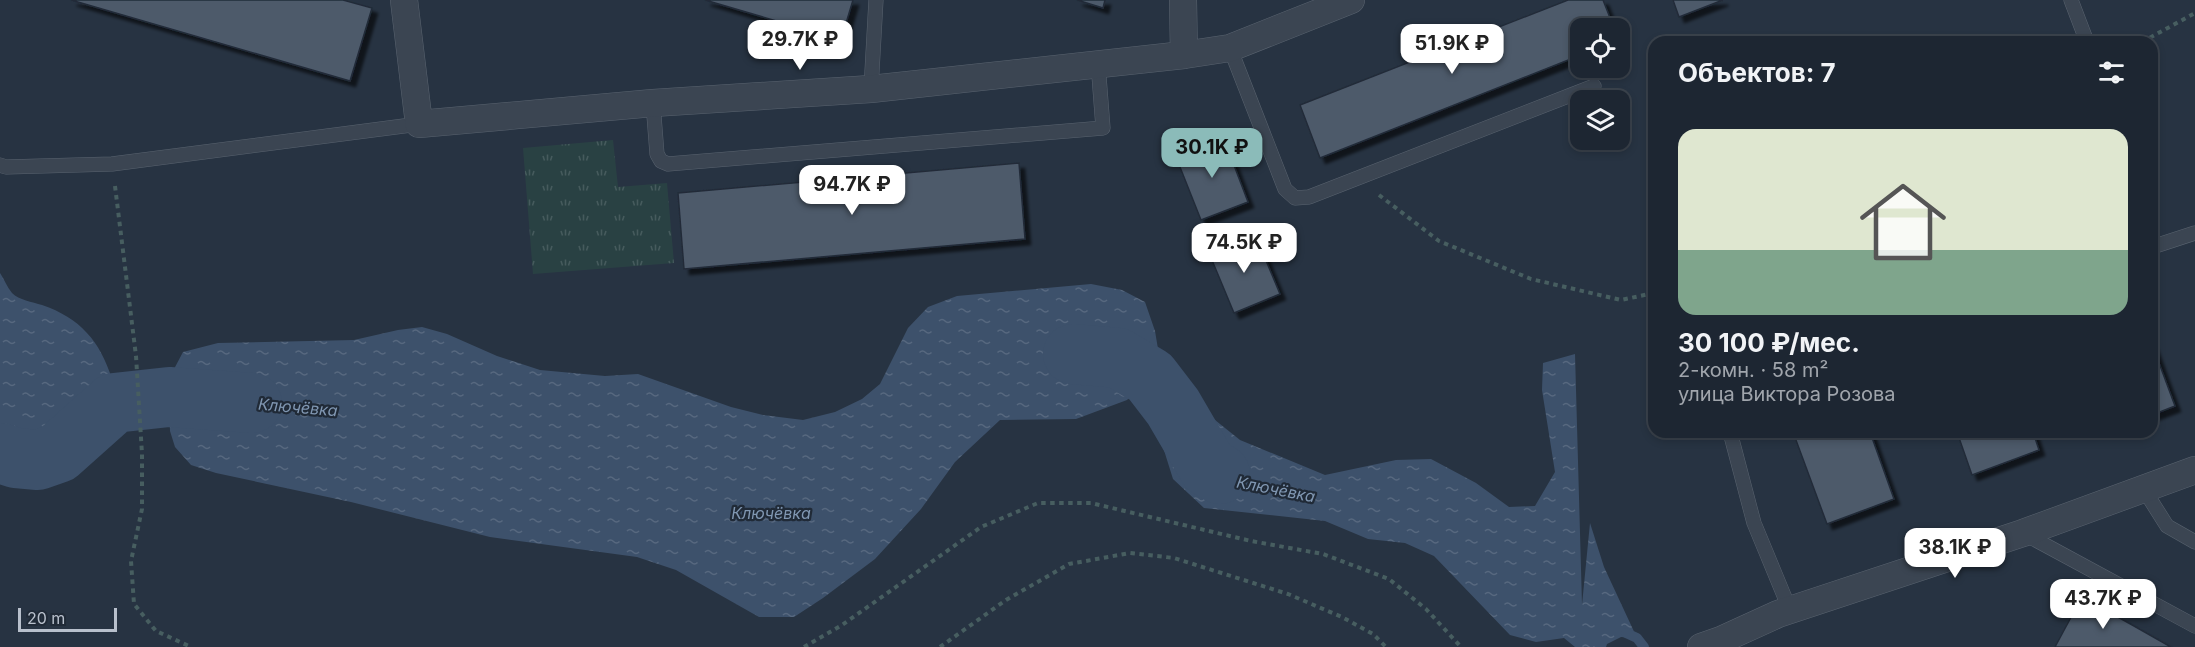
<!DOCTYPE html>
<html lang="ru">
<head>
<meta charset="utf-8">
<style>
  :root { --surface:#1d2632; --page:#2a323e; --text:#f1f3f6; --muted:#a0a5ac; --line:#3b434d; --accent:#8bbbb9 }
  body { margin:0; font-family:Inter,sans-serif; background:var(--page); color:var(--text); height:100vh; display:flex; flex-direction:column; font-size:22px; white-space:nowrap }
  * { box-sizing:border-box; margin:0 }
  p { font-size:20px; color:var(--muted) }
  .icon { flex:none; width:33px; height:33px; fill:none; stroke:currentColor; stroke-width:2; stroke-linecap:round; stroke-linejoin:round }
  .map { position:relative; flex:1; overflow:hidden }
  .side { position:absolute; left:1648px; top:36px; width:510px; height:402px; display:flex; flex-direction:column; background:var(--surface); border-radius:18px; box-shadow:0 3px 9px #0003,0 0 0 2px var(--line) }
  .side>* { flex:none }
  .tools { position:absolute; left:1570px; top:18px; display:grid; gap:12px }
  .tools a { display:grid; place-items:center; width:60px; height:60px; border-radius:12px; background:var(--surface); box-shadow:0 3px 9px #0003,0 0 0 2px var(--line); font-size:30px }
  .scale { position:absolute; left:18px; bottom:15px; width:99px; box-sizing:border-box; padding-left:6px; border:3px solid #b8c0cc; border-top:0; font-size:16px; line-height:21px; white-space:nowrap; color:#b8c0cc; -webkit-text-stroke:4px #202a37; paint-order:stroke }
  .price { position:absolute; translate:-50% -51px; padding:0 14px; border-radius:12px; background:#fff; color:#222; font-size:20px; line-height:39px; filter:drop-shadow(0 2px 3px #0008) }
  .price::after { content:''; position:absolute; left:50%; top:36px; width:18px; height:14px; margin-left:-9px; background:inherit; clip-path:polygon(0 0,100% 0,50% 100%) }
  .price.current { background:var(--accent); color:#111 }
  ul { padding:0; list-style:none }
  li { display:grid; align-content:center; gap:12px; height:318px; padding:0 30px }
  li+li { border-top:2px solid var(--line) }
  li span { display:grid; place-items:center; height:186px; border-radius:18px; color:#555 }
  li>.icon { margin-inline-start:auto }
  span .icon { width:108px; height:108px; fill:#fffc; stroke-width:1 }
  li b { font-size:26px }
  h2 { display:flex; justify-content:space-between; align-items:center; height:72px; padding:0 30px; font-size:26px }
  .map>svg:first-child { display:block }
  .park { fill:url(#park-tufts) }
  .water { fill:url(#water-ripples) }
  .lines { fill:none; stroke-linecap:round; stroke-linejoin:round }
  .stream { stroke:#3d516b; stroke-width:10 }
  .river { stroke:#3d516b; stroke-width:60 }
  .building { fill:#4d5a6b; stroke:#222c39; stroke-width:1.5; filter:url(#shadow) }
  .service-casing { stroke:#59636f; stroke-width:15 }
  .minor-casing { stroke:#59636f; stroke-width:28 }
  .path { stroke:#475e60; stroke-width:4; stroke-dasharray:4.5 4.5; stroke-linecap:butt }
  .service { stroke:#3b4552; stroke-width:14 }
  .minor { stroke:#3b4552; stroke-width:27 }
  .labels { text-anchor:middle; dominant-baseline:central; stroke-width:4.5; stroke-linejoin:round; paint-order:stroke }
  .water-label { font-size:16px; font-style:italic; fill:#8097b2; stroke:#202a37 }
</style>
</head>
<body>
<div class="map">
<svg width="2195" height="647" viewBox="0 0 2195 647">
  <defs>
    <pattern id="park-tufts" width="24" height="20" patternUnits="userSpaceOnUse" patternTransform="scale(1.5)"><rect width="24" height="20" fill="#294143"/><path d="M3 7l-1-3M5 7V3M7 7l1-3M15 17l-1-3M17 17v-4M19 17l1-3" fill="none" stroke="#465b5d"/></pattern>
    <pattern id="water-ripples" width="26" height="14" patternUnits="userSpaceOnUse" patternTransform="scale(1.5)"><rect width="26" height="14" fill="#3d516b"/><path d="M2 4q2-2 4 0t4 0M15 11q2-2 4 0t4 0" fill="none" stroke="#57687f"/></pattern>
    <filter id="shadow"><feDropShadow dx="5.5" dy="5.5" stdDeviation="1.5" flood-color="#0009"/></filter>
  </defs>
  <rect width="100%" height="100%" fill="#273342"/>
  <!-- park -->
  <path class="park" d="M 613,140 L 618,187 L 667,183 L 674,263 L 533,274 L 523,148 Z"/>
  <!-- water -->
  <path class="water" d="M 0,273 C 4,279 7,287 12,293 C 19,300 32,302 42,305 C 80,318 100,341 112,379 C 116,390 122,396 121,409 L 106,417 L 100,438 L 78,452 L 66,453 C 57,462 42,473 27,470 C 18,468 10,460 0,459 Z
    M 1091,284 L 1122,290 L 1145,302 L 1155,331 L 1159,355 L 1150,377 L 1127,400 L 1076,419 L 1000,420 L 955,462 L 921,509 L 875,559 L 823,598 L 794,617 L 759,617 L 676,570 L 637,557 L 490,537 L 351,502 L 216,473 L 191,465 L 175,447 L 170,431 L 169,397 L 173,371 L 183,352 L 218,343 L 354,340 L 398,330 L 422,327 L 447,334 L 497,356 L 540,370 L 605,376 L 638,374 L 731,407 L 763,415 L 803,420 L 835,412 L 862,399 L 880,384 L 908,328 L 928,307 L 957,296 Z
    M 1575,354 L 1582,605 L 1590,523 L 1604,567 L 1637,638 L 1621,637 L 1607,644 L 1606,647 L 1575,647 L 1564,638 L 1536,642 L 1510,635 L 1434,556 L 1405,543 L 1368,539 L 1325,521 L 1204,508 L 1173,479 L 1163,447 L 1163,425 L 1173,407 L 1187,403 L 1205,412 L 1240,440 L 1325,475 L 1396,460 L 1431,459 L 1476,483 L 1509,507 L 1535,506 L 1555,472 L 1542,390 L 1543,363 Z"/>
  <g class="lines">
    <!-- stream -->
    <path class="stream" d="M 1626,633 L 1637,638 L 1644,647"/>
    <!-- river -->
    <path class="river" d="M 1073,354 L 1118,358 L 1150,377 L 1173,407 L 1208,467 L 1220,474
      M 0,453 L 16,458 L 38,460 L 58,453 L 114,403 L 169,397 L 252,403"/>
  </g>
  <!-- building -->
  <path class="building" d="M 71,0 L 343,0 L 372,8 L 350,81 Z
    M 705,0 L 853,0 L 841,40 Z
    M 1077,0 L 1105,0 L 1103,8 Z
    M 1568,0 L 1603,0 L 1614,28 L 1581,28 L 1581,55 L 1320,158 L 1300,105 Z
    M 1673,0 L 1723,0 L 1679,17 Z
    M 1224,139 L 1248,202 L 1201,220 L 1176,157 Z
    M 1019,163 L 1025,239 L 684,269 L 678,193 Z
    M 1255,234 L 1280,294 L 1234,313 L 1209,253 Z
    M 2152,344 L 2175,406 L 2152,415 Z
    M 1793,432 L 1870,432 L 1894,499 L 1827,524 Z
    M 1957,432 L 2033,432 L 2039,450 L 1972,475 Z
    M 2082,597 L 2134,626 L 2171,647 L 2055,647 Z"/>
  <g class="lines">
    <!-- service casing -->
    <g class="service-casing">
      <path id="service" d="M 2071,0 L 2087,42
        M 1230,48 L 1285,189 L 1295,198 L 1309,197 L 1594,86
        M 871,89 L 876,0
        M 653,103 L 657,154 L 661,161 L 668,164 L 1103,128 L 1098,63
        M 0,165 L 6,167 L 112,164 L 419,124
        M 2152,247 L 2195,233
        M 1730,432 L 1754,523 L 1790,610
        M 2143,488 L 2167,526 L 2195,542
        M 2023,533 L 2195,626"/>
    </g>
    <!-- minor casing -->
    <g class="minor-casing">
      <path id="minor" d="M 404,0 L 419,124 L 653,103 L 871,89 L 1184,55 L 1230,48 L 1351,0
        M 1183,0 L 1184,55
        M 1701,647 L 1721,640 L 1778,614 L 2023,533 L 2195,470"/>
    </g>
    <!-- path -->
    <path class="path" d="M 2142,42 L 2195,13
      M 115,186 L 136,356 L 142,454 L 142,509 L 131,561 L 134,604 L 156,631 L 191,647
      M 1379,195 L 1439,241 L 1531,279 L 1621,300 L 1654,293
      M 804,647 L 842,625 L 981,527 L 1038,503 L 1091,503 L 1251,541 L 1323,554 L 1389,579 L 1426,609 L 1461,647
      M 940,647 L 1006,600 L 1069,564 L 1130,553 L 1174,558 L 1288,594 L 1342,617 L 1373,634 L 1386,647"/>
    <!-- service -->
    <use href="#service" class="service"/>
    <!-- minor -->
    <use href="#minor" class="minor"/>
  </g>
  <g class="labels">
    <!-- water labels -->
    <g class="water-label">
      <text transform="translate(298 407) rotate(5)">Ключёвка</text>
      <text transform="translate(1276 489) rotate(11)">Ключёвка</text>
      <text x="771" y="513">Ключёвка</text>
    </g>
  </g>
</svg>
<div class="tools">
<a><svg class="icon" aria-label="locate" viewBox="0 0 24 24"><circle cx="12" cy="12" r="6"/><path d="M12 2v4M12 18v4M2 12h4M18 12h4"/></svg></a>
<a><svg class="icon" aria-label="layers" viewBox="0 0 24 24"><path d="M12 4l9 5-9 5-9-5zM3 14l9 5 9-5"/></svg></a>
</div>
<div class="scale">20 m</div>
<b class="price" style="left:800px;top:71px">29.7K ₽</b>
<b class="price" style="left:1452px;top:75px">51.9K ₽</b>
<b class="price current" style="left:1212px;top:179px">30.1K ₽</b>
<b class="price" style="left:852px;top:216px">94.7K ₽</b>
<b class="price" style="left:1244px;top:274px">74.5K ₽</b>
<b class="price" style="left:1955px;top:579px">38.1K ₽</b>
<b class="price" style="left:2103px;top:630px">43.7K ₽</b>
<section class="side">
<h2>Объектов: 7<svg class="icon" aria-label="filters" viewBox="0 0 24 24"><path d="M4 7h16M4 17h16"/><circle cx="9" cy="7" r="2"/><circle cx="15" cy="17" r="2"/></svg></h2>
<ul>
<li><span style="background:linear-gradient(#dfe7d0 65%,#7fa58c 0)"><svg class="icon" aria-label="home" viewBox="0 0 24 24"><path d="M3 11l9-7 9 7M6 9v11h12V9"/></svg></span><div><b>30 100 ₽/мес.</b><p>2-комн. · 58 m²</p><p>улица Виктора Розова</p></div></li>
</ul>
</section>
</div>
</body>
</html>
